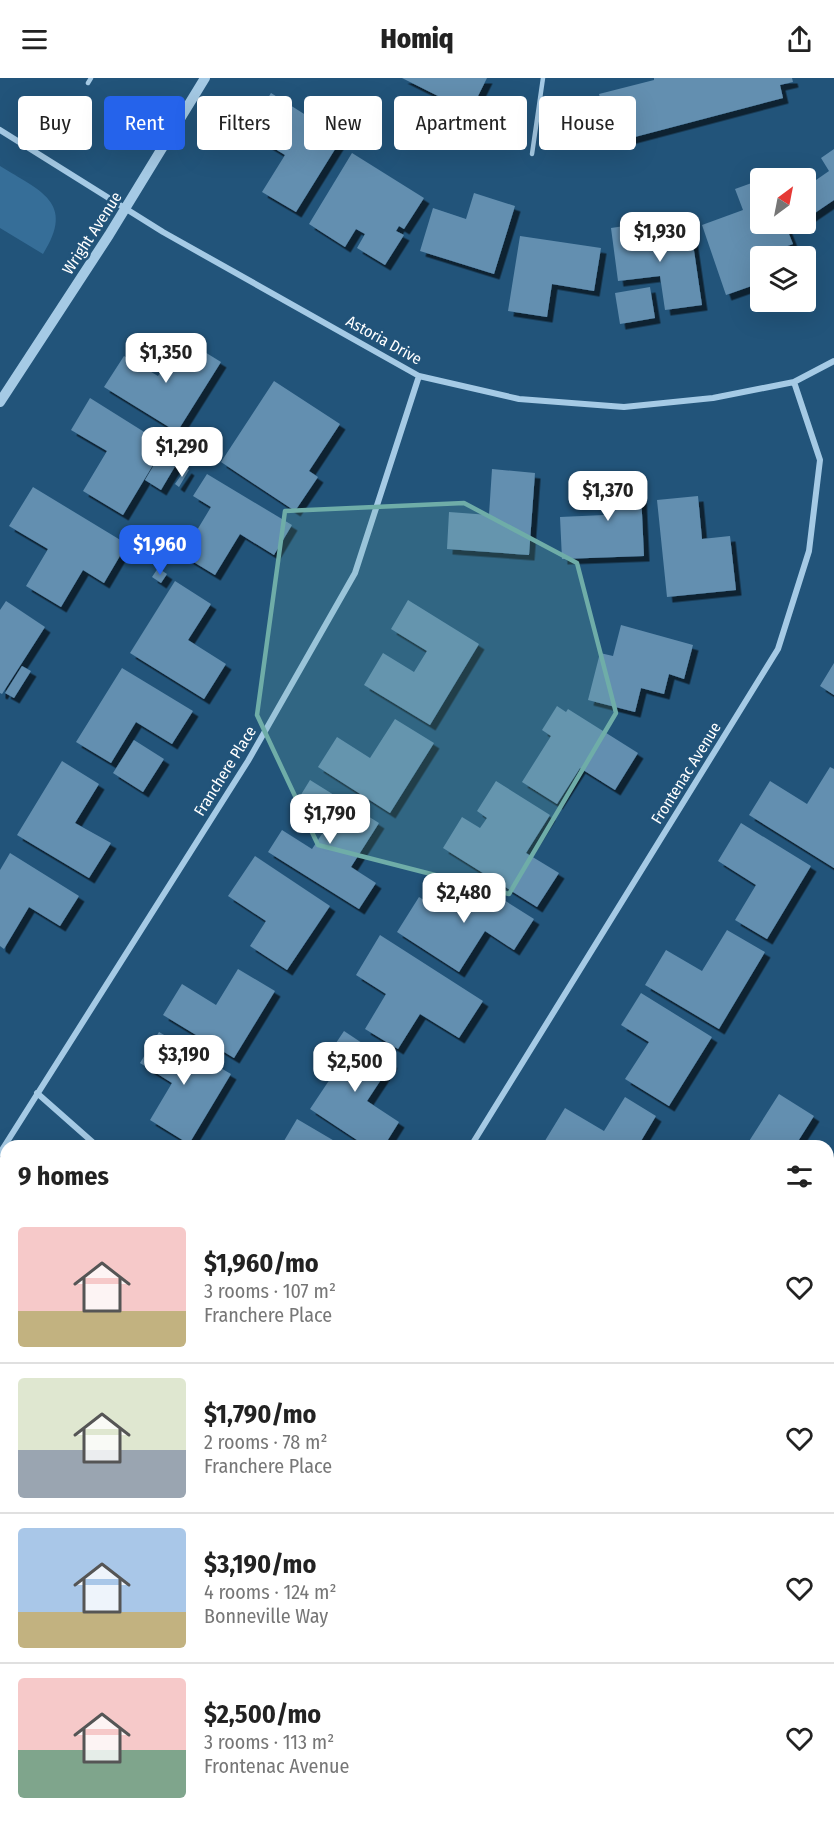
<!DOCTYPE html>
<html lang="en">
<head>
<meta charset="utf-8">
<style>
  :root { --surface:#fff; --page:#f2f2f2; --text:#222; --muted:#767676; --line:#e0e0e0; --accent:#2563eb }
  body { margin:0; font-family:"Fira Sans Condensed",sans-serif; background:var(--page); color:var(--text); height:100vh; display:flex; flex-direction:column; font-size:22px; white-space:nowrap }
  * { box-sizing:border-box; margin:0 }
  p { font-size:20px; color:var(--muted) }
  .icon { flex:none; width:33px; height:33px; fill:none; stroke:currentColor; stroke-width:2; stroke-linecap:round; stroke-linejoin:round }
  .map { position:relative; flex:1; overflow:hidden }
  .drawer { position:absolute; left:0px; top:1062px; width:834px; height:686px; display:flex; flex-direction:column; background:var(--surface); border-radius:18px 18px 0 0; box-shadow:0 6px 24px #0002 }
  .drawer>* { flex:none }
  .banner { position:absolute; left:18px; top:18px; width:798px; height:54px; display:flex; gap:12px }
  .needle { width:39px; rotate:32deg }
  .buttons { position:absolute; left:750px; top:90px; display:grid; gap:12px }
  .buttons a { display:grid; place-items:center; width:66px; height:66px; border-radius:6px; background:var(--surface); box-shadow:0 6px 24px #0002; font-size:30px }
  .price { position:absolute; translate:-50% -51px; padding:0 14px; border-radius:12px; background:#fff; color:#222; font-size:20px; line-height:39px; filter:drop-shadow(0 2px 3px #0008) }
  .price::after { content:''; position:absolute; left:50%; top:36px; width:18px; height:14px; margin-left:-9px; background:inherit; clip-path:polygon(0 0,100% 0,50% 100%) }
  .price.active { background:var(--accent); color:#fff }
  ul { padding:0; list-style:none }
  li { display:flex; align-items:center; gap:18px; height:150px; padding:0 18px }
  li+li { border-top:2px solid var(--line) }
  li span { display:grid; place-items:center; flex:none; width:168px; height:120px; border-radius:6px; color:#555 }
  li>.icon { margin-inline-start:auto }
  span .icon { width:72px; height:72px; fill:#fffc; stroke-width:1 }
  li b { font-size:26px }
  h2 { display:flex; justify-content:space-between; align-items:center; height:72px; padding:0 18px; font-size:26px }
  .tag { padding:0 21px; border-radius:6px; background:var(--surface); box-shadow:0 6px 24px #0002; font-size:21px; line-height:54px }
  .tag.active { background:var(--accent); color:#fff }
  header { display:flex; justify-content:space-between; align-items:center; height:78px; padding:0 18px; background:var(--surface); font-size:27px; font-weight:800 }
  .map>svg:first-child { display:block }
  .green { fill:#366e98 }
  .building { fill:#638fb0; filter:url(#shadow) }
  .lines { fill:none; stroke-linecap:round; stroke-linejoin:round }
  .service { stroke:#a5cae5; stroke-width:4.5 }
  .minor { stroke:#a5cae5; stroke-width:6 }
  .tertiary { stroke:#a5cae5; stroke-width:10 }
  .marked { fill:#6fada8; fill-opacity:0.2; stroke:#6fada8; stroke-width:4.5; stroke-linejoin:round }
  .labels { text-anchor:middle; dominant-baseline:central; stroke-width:5; stroke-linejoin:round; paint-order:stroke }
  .street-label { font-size:16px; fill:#fff; stroke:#22547a }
</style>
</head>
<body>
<header><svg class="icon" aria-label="menu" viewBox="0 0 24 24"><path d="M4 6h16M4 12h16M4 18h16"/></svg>Homiq<svg class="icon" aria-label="share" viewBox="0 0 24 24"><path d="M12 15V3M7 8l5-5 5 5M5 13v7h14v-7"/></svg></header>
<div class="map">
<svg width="834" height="1747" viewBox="0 0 834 1747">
  <defs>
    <filter id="shadow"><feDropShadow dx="5.5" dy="5.5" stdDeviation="0" flood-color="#0009"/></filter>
  </defs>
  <rect width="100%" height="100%" fill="#22547a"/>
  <!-- green -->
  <path class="green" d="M 0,88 C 40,113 76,124 43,176 L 0,150 Z"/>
  <!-- building -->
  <path class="building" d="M 402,0 L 487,0 L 470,34 Z
    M 654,0 L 792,0 L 793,4 L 780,7 L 783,20 L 612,65 L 599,16 L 654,2 Z
    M 271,15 L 342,60 L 296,134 L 262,114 L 285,77 L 247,54 Z
    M 834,71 L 834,122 L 806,141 L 806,109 L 829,93 L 821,80 Z
    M 352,75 L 424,120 L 404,151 L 399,148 L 396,153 L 404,157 L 385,187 L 357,170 L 365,156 L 356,151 L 345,169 L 309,146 Z
    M 760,102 L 760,146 L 785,146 L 793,166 L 751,181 L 760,205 L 726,217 L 702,147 L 743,132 L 735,111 Z
    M 474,115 L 515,128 L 494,196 L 420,173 L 433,130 L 466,141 Z
    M 638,146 L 640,159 L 691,152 L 702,227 L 665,232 L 660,198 L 618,203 L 611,150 Z
    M 520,158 L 601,170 L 594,213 L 552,206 L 547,239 L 508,233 Z
    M 650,209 L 655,240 L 620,246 L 615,215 Z
    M 182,260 L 221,284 L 177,354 L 104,309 L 124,278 L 158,298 Z
    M 274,303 L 340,346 L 309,393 L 318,399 L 295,433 L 221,384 Z
    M 90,320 L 165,367 L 123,437 L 83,413 L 107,373 L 71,352 Z
    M 170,356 L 180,363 L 175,370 L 169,366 L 170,364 L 166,362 Z
    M 161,375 L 177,385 L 161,412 L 145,402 Z
    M 186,390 L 189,392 L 179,409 L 175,406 Z
    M 492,391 L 535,395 L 529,477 L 447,471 L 449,434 L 489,437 Z
    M 640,393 L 644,478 L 562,481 L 560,439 L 604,437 L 602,394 Z
    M 207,396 L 292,447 L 274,477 L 240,456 L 215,497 L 182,477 L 211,429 L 193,418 Z
    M 33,409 L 127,466 L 104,505 L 83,492 L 61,529 L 26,508 L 48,471 L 9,448 Z
    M 698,418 L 702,461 L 730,458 L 736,512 L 667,519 L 657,422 Z
    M 138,462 L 145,467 L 139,478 L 131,473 Z
    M 158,490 L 167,496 L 161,505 L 152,499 Z
    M 175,503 L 211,526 L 188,562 L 226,586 L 204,621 L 130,575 Z
    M 408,522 L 479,566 L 430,647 L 364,607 L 383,575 L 414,594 L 427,573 L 391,551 Z
    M 6,523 L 45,549 L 2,616 L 0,615 L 0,532 Z
    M 621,547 L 693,567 L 684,601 L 669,596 L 664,616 L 641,610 L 635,634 L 588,622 L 600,575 L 613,578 Z
    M 834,585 L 834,617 L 820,608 Z
    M 22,588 L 31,593 L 14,620 L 5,615 Z
    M 122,590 L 193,633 L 172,666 L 136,644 L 111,685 L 76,664 Z
    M 557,628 L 566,634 L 568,631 L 638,675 L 615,712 L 580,690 L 557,726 L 522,704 L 551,658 L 542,652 Z
    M 395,641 L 434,665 L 390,735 L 318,689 L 337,659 L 370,680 Z
    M 134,662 L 164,681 L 143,714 L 113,695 Z
    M 62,683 L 99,706 L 75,745 L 111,765 L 89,800 L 17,757 Z
    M 830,689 L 834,691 L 834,790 L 749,737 L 770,703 L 807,726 Z
    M 310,702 L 379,745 L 351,789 L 376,805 L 359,831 L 268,774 L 282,752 L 312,771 L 324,753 L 291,733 Z
    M 496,703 L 550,737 L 526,775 L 559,795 L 537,829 L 443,770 L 462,739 L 480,750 L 487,740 L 477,733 Z
    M 741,745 L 811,788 L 767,861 L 735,842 L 756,807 L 718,783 Z
    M 10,775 L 79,818 L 60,848 L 29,829 L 4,871 L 0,868 L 0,792 Z
    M 255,778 L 330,828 L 287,892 L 250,868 L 266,843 L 228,818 Z
    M 466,798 L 534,841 L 514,872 L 485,853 L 459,894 L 397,854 L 419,819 L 443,834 Z
    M 727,852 L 765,874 L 719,951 L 645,907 L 666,872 L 702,893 Z
    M 380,857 L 483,923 L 459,960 L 420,936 L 398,971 L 365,951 L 386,916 L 356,897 Z
    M 238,891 L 275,913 L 234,980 L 163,937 L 182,906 L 216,927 Z
    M 641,915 L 712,959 L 669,1028 L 625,1001 L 649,964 L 621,947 Z
    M 344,953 L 392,985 L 367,1023 L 399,1044 L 384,1068 L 366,1068 L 310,1031 L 334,995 L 322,986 Z
    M 159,954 L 231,996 L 189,1066 L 150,1042 L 172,1005 L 140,985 Z
    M 779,1016 L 814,1038 L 795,1068 L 746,1068 Z
    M 625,1019 L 656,1038 L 638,1068 L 547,1068 L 543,1066 L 565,1030 L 604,1053 Z
    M 297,1041 L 343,1068 L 281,1068 Z
    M 6,1165 L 6,1213 L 0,1209 L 0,1175 Z
    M 828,1226 L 834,1231 L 834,1240 L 828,1248 Z
    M 834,1264 L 834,1287 L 828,1283 L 828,1274 Z
    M 0,1297 L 6,1301 L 6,1331 L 0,1341 Z
    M 6,1376 L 6,1418 L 0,1414 L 0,1385 Z
    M 828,1384 L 834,1388 L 834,1450 L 828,1447 Z
    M 6,1646 L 6,1689 L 0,1686 L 0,1656 Z
    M 828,1653 L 834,1657 L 828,1666 Z
    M 828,1666 L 834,1670 L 834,1734 L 832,1737 L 828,1734 Z
    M 0,1739 L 14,1747 L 0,1747 Z
    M 89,1742 L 163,1742 L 159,1747 L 96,1747 Z
    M 602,1742 L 655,1742 L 651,1747 L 598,1747 Z
    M 678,1742 L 699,1742 L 707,1747 L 675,1747 Z
    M 716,1742 L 735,1742 L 744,1747 L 713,1747 Z"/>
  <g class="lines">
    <!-- service -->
    <path class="service" d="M 88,5 L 91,0
      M 532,76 L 543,0"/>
    <!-- minor -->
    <path class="minor" d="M 0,52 L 163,154 L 419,298 L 519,321 L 624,329 L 713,320 L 794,304 L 834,283
      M 37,1015 L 97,1068
      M 471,1068 L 778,571 L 809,473 L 820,382 L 794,304
      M 0,1075 L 248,683 L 355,495 L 419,298
      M 0,1495 L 6,1499
      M 828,1548 L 834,1552
      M 403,1742 L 412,1747
      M 240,1747 L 244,1742"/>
    <!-- tertiary -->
    <path class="tertiary" d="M 0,324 L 109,157 L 205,0"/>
  </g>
  <!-- marked area -->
  <path class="marked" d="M 464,425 L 577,485 L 616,635 L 509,816 L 318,767 L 257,637 L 285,433 Z"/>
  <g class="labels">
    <!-- street labels -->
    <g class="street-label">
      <text transform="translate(92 155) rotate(-57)">Wright Avenue</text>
      <text transform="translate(384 262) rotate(29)">Astoria Drive</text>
      <text transform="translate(225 693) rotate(-58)">Franchere Place</text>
      <text transform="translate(686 695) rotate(-58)">Frontenac Avenue</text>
    </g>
  </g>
</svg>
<div class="buttons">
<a><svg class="needle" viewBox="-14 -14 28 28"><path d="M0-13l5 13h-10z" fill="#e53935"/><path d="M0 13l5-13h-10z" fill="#767676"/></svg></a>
<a><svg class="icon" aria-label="layers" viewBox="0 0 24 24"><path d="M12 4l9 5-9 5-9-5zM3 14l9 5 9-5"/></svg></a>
</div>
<b class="price" style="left:660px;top:185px">$1,930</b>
<b class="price" style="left:166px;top:306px">$1,350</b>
<b class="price" style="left:182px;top:400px">$1,290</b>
<b class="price" style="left:608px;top:444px">$1,370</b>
<b class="price active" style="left:160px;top:498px">$1,960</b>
<b class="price" style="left:330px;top:767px">$1,790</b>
<b class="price" style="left:464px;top:846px">$2,480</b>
<b class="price" style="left:184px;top:1008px">$3,190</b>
<b class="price" style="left:355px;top:1015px">$2,500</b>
<div class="banner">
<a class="tag">Buy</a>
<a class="tag active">Rent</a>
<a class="tag">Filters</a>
<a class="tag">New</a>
<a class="tag">Apartment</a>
<a class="tag">House</a>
</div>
<section class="drawer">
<h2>9 homes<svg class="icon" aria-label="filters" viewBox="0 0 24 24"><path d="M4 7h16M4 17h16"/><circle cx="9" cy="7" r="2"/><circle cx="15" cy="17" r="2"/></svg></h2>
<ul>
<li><span style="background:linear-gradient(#f6c9c9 70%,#c2b280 0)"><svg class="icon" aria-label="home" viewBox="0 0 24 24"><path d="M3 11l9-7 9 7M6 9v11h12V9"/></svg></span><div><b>$1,960/mo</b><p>3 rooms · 107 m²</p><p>Franchere Place</p></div><svg class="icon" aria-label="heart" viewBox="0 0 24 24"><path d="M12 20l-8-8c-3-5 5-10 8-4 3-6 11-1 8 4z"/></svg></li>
<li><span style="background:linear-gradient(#dfe7d0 60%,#9aa5b1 0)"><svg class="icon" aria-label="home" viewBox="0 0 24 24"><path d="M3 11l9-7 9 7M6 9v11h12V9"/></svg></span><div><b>$1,790/mo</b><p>2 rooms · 78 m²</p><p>Franchere Place</p></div><svg class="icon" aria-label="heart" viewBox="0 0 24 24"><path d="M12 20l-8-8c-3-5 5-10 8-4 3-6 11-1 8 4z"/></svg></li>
<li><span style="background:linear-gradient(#a9c7e8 70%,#c2b280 0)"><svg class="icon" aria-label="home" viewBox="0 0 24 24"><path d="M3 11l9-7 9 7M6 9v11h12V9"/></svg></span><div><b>$3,190/mo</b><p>4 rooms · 124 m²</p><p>Bonneville Way</p></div><svg class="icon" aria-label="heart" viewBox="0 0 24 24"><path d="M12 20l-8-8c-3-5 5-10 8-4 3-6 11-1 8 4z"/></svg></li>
<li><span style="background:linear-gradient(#f6c9c9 60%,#7fa58c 0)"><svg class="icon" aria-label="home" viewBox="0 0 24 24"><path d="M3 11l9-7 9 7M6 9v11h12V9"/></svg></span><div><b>$2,500/mo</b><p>3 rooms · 113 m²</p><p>Frontenac Avenue</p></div><svg class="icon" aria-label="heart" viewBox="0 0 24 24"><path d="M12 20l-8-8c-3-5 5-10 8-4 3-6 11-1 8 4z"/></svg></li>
</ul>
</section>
</div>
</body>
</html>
